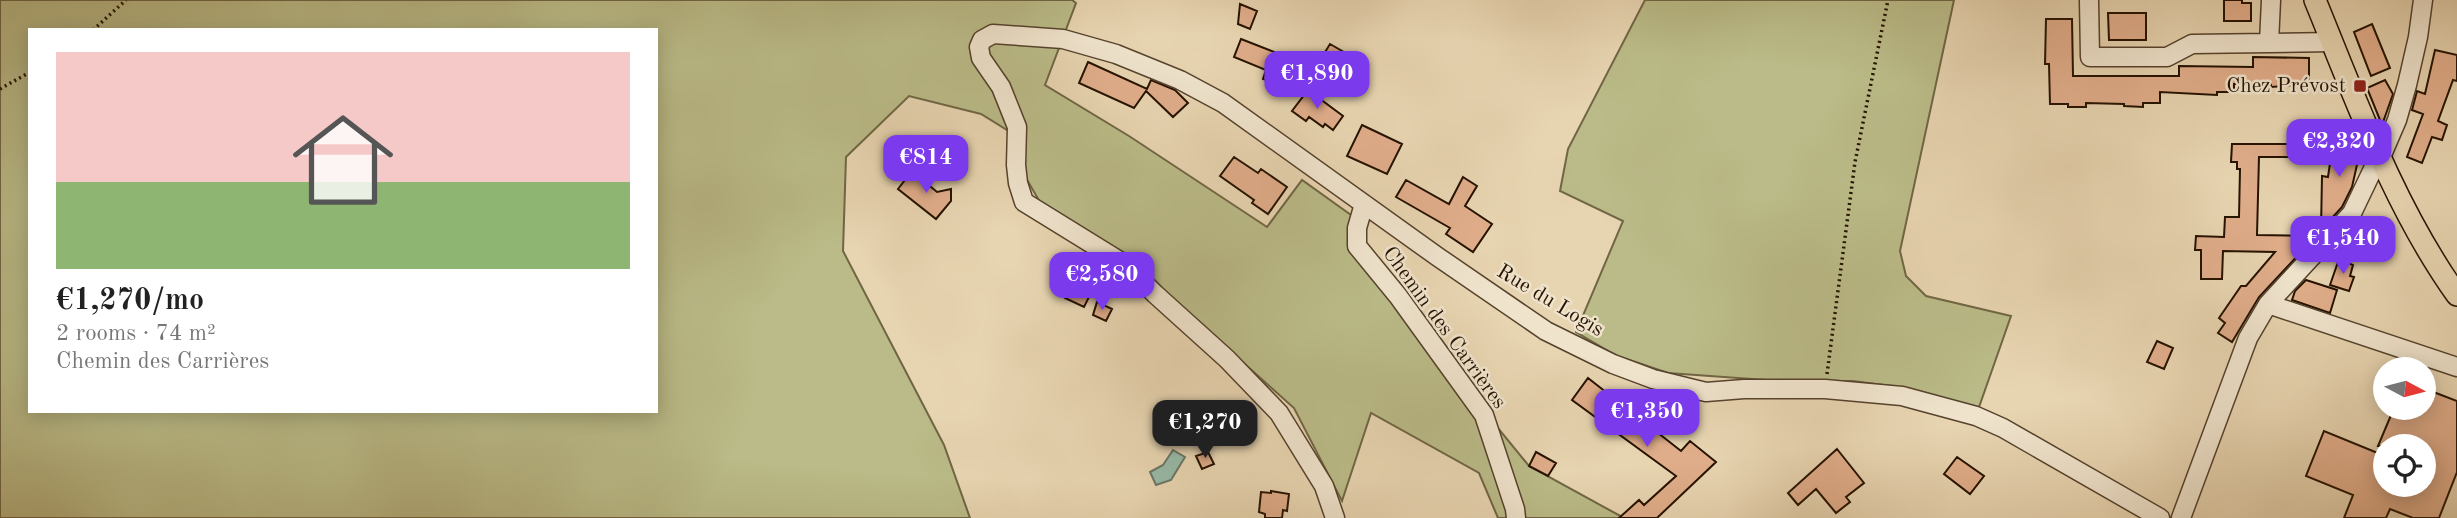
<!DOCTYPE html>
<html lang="en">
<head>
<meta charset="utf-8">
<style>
  :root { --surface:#fff; --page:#f2f2f2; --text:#222; --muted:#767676; --line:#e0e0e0; --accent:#7c3aed }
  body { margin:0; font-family:"Old Standard TT",serif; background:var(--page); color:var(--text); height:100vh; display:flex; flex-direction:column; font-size:26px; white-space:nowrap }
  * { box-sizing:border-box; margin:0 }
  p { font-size:23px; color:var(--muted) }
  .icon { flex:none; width:38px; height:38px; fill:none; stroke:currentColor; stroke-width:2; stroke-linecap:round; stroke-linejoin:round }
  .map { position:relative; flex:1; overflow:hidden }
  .sheet { position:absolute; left:28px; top:28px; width:630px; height:385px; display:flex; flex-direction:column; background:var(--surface); border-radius:0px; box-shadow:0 4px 18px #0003 }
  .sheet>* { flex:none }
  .needle { width:46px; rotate:97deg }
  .tools { position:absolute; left:2373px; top:357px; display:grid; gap:14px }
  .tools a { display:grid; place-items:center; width:63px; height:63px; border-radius:50%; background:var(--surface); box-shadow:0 4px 18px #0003; font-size:35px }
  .price { position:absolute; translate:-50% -60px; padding:0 16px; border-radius:14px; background:var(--accent); color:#fff; font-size:23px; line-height:46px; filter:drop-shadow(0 2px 4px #0008) }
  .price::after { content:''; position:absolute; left:50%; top:42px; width:21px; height:16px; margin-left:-10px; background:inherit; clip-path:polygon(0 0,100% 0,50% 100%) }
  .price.selected { background:#222; color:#fff }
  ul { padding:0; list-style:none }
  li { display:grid; align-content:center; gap:14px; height:371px; padding:0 28px }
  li+li { border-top:2px solid var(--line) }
  li span { display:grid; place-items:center; height:217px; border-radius:0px; color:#555 }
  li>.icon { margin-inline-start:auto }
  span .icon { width:126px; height:126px; fill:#fffc; stroke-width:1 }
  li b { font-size:30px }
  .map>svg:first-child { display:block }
  .green { fill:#babb88; stroke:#706644; stroke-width:2; fill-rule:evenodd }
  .water { fill:#97b9a7; stroke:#697664; stroke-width:2 }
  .building { fill:#e0ad8a; stroke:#251200; stroke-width:2 }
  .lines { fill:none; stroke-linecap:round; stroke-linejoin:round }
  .minor-casing { stroke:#56422c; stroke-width:21 }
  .major-casing { stroke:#251200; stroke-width:24 }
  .path { stroke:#251200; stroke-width:3.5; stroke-dasharray:2 3.5; stroke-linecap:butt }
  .minor { stroke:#efe3cc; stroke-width:18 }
  .major { stroke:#e7d4b0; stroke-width:21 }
  .poi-dot { fill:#8f2418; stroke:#efe3cc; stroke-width:2.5 }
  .labels { text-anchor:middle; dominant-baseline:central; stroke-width:5; stroke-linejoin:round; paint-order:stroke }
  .poi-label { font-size:21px; fill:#251200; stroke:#efe3cc; text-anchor:end }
  .street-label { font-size:21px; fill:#251200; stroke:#efe3cc }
</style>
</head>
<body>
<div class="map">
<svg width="2457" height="518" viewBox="0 0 2457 518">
  <rect width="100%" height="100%" fill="#e7d4b0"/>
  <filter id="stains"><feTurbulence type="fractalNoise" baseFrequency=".00286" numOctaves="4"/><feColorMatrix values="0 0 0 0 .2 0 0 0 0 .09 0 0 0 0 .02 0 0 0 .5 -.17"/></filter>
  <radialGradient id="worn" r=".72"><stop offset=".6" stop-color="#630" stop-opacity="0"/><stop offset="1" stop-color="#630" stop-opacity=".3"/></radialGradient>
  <!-- green -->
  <path class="green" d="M 0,0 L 1072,0 L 1076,3 L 1045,85 L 1129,136 L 1267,227 L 1302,180 L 1351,215 L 1351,248 L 1529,466 L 1624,518 L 1498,518 L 1479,473 L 1371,413 L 1342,501 L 1294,408 L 1127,259 L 1041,204 L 1026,178 L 1023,140 L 981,114 L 909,96 L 846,157 L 843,251 L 944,445 L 970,518 L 0,518 ZM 30,30 L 656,30 L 656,411 L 30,411 Z
    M 1645,0 L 1954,0 L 1900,251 L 1906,276 L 1926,296 L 2011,316 L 1978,410 L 1899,387 L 1853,381 L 1794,382 L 1668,373 L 1615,355 L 1576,332 L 1623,221 L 1560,191 L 1568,149 Z"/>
  <!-- water -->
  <path class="water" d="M 1173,450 L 1185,457 L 1171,480 L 1156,485 L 1150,472 L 1163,465 Z"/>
  <!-- building -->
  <path class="building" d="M 2224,0 L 2242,0 L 2242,3 L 2251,3 L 2251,21 L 2224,21 Z
    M 1240,4 L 1257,11 L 1250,29 L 1238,24 Z
    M 2108,13 L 2146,13 L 2146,40 L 2109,40 Z
    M 2046,19 L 2072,19 L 2073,76 L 2179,76 L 2179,66 L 2253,67 L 2253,57 L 2309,58 L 2309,84 L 2271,87 L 2271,84 L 2234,84 L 2234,92 L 2217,92 L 2217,95 L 2160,92 L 2160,103 L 2143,103 L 2143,107 L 2124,106 L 2124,104 L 2086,103 L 2086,107 L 2068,107 L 2068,104 L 2050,104 L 2049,64 L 2045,64 Z
    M 2372,24 L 2390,68 L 2371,76 L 2354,32 Z
    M 1241,39 L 1292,59 L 1281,86 L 1263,79 L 1266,70 L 1234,57 Z
    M 1330,44 L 1363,63 L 1352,81 L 1319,62 Z
    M 2435,50 L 2457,55 L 2457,81 L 2453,80 L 2438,121 L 2447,125 L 2442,140 L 2432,137 L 2422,163 L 2407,157 L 2423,114 L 2412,110 L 2417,91 L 2425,94 Z
    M 1088,62 L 1147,89 L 1151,80 L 1175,90 L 1188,103 L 1173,117 L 1146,91 L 1134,108 L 1079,83 Z
    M 2385,80 L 2393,94 L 2382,125 L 2367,88 Z
    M 1308,90 L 1343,116 L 1333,130 L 1325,124 L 1323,127 L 1309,117 L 1306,121 L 1292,111 Z
    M 1362,125 L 1402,144 L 1387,174 L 1347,156 Z
    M 2333,143 L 2360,143 L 2361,147 L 2352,187 L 2342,207 L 2321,230 L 2322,176 L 2328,177 Z
    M 2232,144 L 2290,144 L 2290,157 L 2259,157 L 2257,235 L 2316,236 L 2259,297 L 2232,342 L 2218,333 L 2225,323 L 2219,318 L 2241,286 L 2246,286 L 2275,252 L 2223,251 L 2222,279 L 2201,279 L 2201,250 L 2195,250 L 2196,236 L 2224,237 L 2225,217 L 2239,217 L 2240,169 L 2237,169 L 2237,162 L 2231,162 Z
    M 1234,157 L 1258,173 L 1261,169 L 1287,187 L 1268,214 L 1252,203 L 1254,200 L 1220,176 Z
    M 912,171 L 937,192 L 951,189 L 951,201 L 936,219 L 898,189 Z
    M 1463,177 L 1477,186 L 1465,206 L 1492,224 L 1473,252 L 1446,234 L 1450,228 L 1396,197 L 1406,180 L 1449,204 Z
    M 1085,256 L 1097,261 L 1085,287 L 1092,291 L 1084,307 L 1065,298 Z
    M 2339,259 L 2353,265 L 2350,276 L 2354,277 L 2349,291 L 2330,285 Z
    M 2306,280 L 2337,290 L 2330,313 L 2292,300 L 2295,291 Z
    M 1097,302 L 1112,309 L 1106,321 L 1093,315 Z
    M 2157,341 L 2173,348 L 2164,369 L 2147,362 Z
    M 1588,378 L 1681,451 L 1690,441 L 1716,462 L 1657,518 L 1619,518 L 1639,500 L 1644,505 L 1676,476 L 1572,400 Z
    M 2436,393 L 2457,401 L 2457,472 L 2439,518 L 2413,518 L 2390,509 L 2386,518 L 2344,518 L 2353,495 L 2306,476 L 2324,431 L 2385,456 L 2385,485 L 2424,485 L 2424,446 L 2378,446 L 2394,408 L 2424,408 L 2424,394 Z
    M 1837,449 L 1864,483 L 1846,497 L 1850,502 L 1836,513 L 1816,489 L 1798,505 L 1788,493 Z
    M 1208,452 L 1214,464 L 1202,469 L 1196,456 Z
    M 1536,452 L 1556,463 L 1548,476 L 1529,466 Z
    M 1957,457 L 1984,476 L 1970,494 L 1944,474 Z
    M 1271,491 L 1289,494 L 1287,511 L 1283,510 L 1282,518 L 1265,518 L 1265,514 L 1259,512 L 1261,492 L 1271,493 Z"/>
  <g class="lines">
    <!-- minor casing -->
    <g class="minor-casing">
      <path id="minor" d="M 2089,0 L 2090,57 L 2167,57 L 2192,44 L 2333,42
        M 2269,43 L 2271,0
        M 1364,204 L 1357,228 L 1357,246 L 1398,296 L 1484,415 L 1515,509 L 1516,518
        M 2268,304 L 2457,367
        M 1335,518 L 1324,486 L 1279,413 L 1227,359 L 1155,294 L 1126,265 L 1024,202 L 1018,183 L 1016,165 L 1017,127 L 1001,87 L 981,58 L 979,47 L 982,40 L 993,34 L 1063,39 L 1116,54 L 1180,80 L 1223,103 L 1438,257 L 1546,331 L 1613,364 L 1653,379 L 1706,392 L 1744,389 L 1825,389 L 1902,396 L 1976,416 L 2003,428 L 2160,518
        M 2181,518 L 2248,338 L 2268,304 L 2352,213 L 2374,167 L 2381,157 L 2397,120 L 2407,85 L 2418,37 L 2423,0"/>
    </g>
    <!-- major casing -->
    <g class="major-casing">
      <path id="major" d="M 2315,0 C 2356,100 2394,207 2457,295"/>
    </g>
    <!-- path -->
    <path class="path" d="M 93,30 L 126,0
      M 0,89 L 30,72
      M 1827,374 L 1855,162 L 1888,0"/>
    <!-- minor -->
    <use href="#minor" class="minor"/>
    <!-- major -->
    <use href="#major" class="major"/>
  </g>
  <!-- markers -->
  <rect class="poi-dot" x="2353" y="79" width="14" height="14" rx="3.5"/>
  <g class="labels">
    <!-- poi labels -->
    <g class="poi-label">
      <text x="2346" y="86">Chez Prévost</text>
    </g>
    <!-- street labels -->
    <g class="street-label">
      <text transform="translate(1550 301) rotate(31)">Rue du Logis</text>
      <text transform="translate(1444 328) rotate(54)">Chemin des Carrières</text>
    </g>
  </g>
  <rect width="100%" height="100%" filter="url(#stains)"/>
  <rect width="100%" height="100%" fill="url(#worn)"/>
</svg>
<div class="tools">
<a><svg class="needle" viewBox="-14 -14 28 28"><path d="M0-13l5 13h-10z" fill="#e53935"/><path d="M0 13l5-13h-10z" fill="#767676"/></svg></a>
<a><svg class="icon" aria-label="locate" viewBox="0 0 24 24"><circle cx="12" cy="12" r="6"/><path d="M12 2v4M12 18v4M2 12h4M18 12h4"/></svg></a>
</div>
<b class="price" style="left:1317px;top:111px">€1,890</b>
<b class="price" style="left:2339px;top:179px">€2,320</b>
<b class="price" style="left:926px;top:195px">€814</b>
<b class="price" style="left:2343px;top:276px">€1,540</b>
<b class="price" style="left:1102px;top:312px">€2,580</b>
<b class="price" style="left:1647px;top:449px">€1,350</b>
<b class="price selected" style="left:1205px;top:460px">€1,270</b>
<section class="sheet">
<ul>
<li><span style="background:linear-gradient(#f6c9c9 60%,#8fb573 0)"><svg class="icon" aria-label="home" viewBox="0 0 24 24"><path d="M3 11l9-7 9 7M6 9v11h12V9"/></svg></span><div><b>€1,270/mo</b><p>2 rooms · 74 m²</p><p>Chemin des Carrières</p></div></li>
</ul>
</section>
</div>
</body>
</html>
